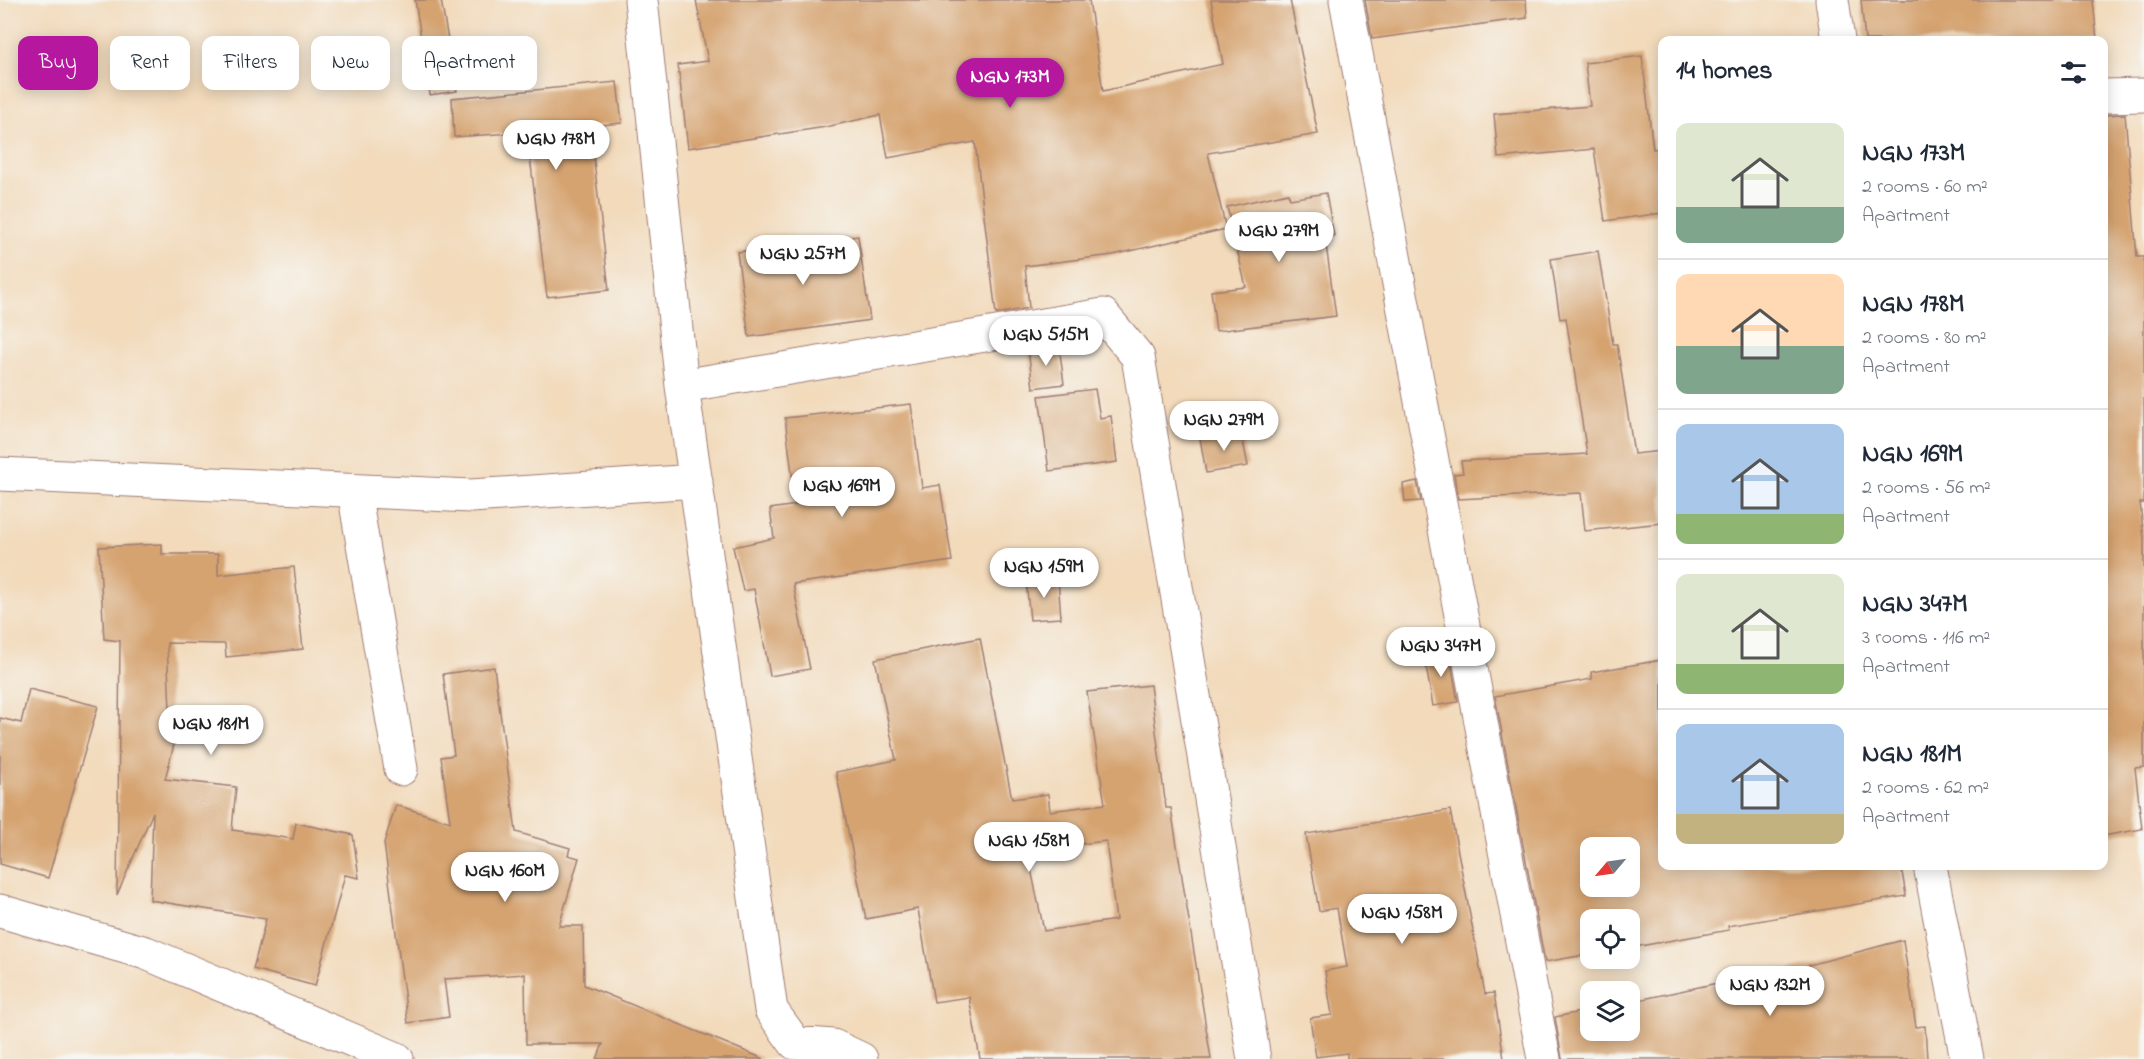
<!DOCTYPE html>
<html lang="en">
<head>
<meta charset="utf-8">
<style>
  :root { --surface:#fff; --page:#f2f2f3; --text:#1f2937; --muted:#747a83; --line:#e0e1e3; --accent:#b5179e }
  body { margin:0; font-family:"Indie Flower",sans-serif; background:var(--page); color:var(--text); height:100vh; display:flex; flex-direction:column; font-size:22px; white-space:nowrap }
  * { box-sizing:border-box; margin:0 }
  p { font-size:20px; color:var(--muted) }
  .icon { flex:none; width:33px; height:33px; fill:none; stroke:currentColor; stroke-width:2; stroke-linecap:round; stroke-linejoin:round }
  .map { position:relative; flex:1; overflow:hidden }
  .sheet { position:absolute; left:1658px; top:36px; width:450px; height:834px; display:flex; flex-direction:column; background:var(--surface); border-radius:12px; box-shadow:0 3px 15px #0003 }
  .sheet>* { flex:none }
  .guide { position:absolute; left:18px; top:36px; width:570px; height:54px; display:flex; gap:12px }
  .needle { width:39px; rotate:241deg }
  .buttons { position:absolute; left:1580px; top:837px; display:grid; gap:12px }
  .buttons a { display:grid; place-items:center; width:60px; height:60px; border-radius:12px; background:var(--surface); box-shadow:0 3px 15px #0003; font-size:30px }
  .price { position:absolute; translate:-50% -51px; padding:0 14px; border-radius:21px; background:#fff; color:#222; font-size:20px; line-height:39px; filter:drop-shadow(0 2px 3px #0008) }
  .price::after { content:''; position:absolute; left:50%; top:36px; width:18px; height:14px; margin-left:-9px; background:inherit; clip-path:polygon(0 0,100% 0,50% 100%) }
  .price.selected { background:var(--accent); color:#fff }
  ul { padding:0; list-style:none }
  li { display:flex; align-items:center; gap:18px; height:150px; padding:0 18px }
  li+li { border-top:2px solid var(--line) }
  li span { display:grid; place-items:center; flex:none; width:168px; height:120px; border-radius:12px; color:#555 }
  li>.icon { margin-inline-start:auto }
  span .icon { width:72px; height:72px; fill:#fffc; stroke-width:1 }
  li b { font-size:26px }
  h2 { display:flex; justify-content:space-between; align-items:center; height:72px; padding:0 18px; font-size:26px }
  .tag { padding:0 21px; border-radius:12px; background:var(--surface); box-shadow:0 3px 15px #0003; font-size:21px; line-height:54px }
  .tag.selected { background:var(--accent); color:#fff }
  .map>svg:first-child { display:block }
  .building { fill:#d5a370; fill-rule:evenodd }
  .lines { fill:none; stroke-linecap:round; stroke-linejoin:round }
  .minor-casing { stroke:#9e7c73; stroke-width:35 }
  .minor { stroke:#fff; stroke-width:33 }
</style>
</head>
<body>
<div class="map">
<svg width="2144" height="1059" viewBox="0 0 2144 1059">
  <rect width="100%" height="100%" fill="#f6f6f2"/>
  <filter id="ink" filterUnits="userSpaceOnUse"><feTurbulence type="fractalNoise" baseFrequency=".0167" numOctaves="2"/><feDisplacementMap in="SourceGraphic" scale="12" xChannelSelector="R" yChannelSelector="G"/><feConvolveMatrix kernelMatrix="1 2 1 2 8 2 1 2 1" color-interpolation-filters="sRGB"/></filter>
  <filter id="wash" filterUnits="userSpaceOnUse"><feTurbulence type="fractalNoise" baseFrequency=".008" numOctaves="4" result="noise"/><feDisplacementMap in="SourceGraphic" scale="24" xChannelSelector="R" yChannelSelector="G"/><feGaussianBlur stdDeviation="1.35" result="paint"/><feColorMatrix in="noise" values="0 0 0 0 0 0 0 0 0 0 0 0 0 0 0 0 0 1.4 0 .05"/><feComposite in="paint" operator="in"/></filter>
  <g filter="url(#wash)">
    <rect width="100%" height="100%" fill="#f2dabb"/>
    <g id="blocks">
      <!-- building -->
      <path class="building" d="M 415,0 L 441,0 L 457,91 L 430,95 Z
        M 696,0 L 1089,0 L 1103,91 L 1223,64 L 1211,0 L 1290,0 L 1318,134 L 1208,153 L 1226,229 L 1113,255 L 1025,266 L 1029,308 L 996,314 L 975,142 L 888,158 L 880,115 L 826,127 L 688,148 L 678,65 L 708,61 Z
        M 1365,0 L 1526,0 L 1527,18 L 1372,39 Z
        M 1861,0 L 2093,0 L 2097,40 L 1865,40 Z
        M 1642,56 L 1653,149 L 1662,148 L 1662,213 L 1605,221 L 1594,149 L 1498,158 L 1494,114 L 1590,106 L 1585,63 Z
        M 617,82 L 622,123 L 590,126 L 609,290 L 547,297 L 527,132 L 454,137 L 452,98 Z
        M 2125,114 L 2137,257 L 2144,257 L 2144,503 L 2140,503 L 2144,538 L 2144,767 L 2135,768 L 2142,829 L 2103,836 L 2103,115 Z
        M 1288,193 L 1290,199 L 1326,193 L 1334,236 L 1325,238 L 1336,316 L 1216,331 L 1211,291 L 1246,287 L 1227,207 Z
        M 858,236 L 870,320 L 749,337 L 737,252 Z
        M 1598,251 L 1613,344 L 1617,344 L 1634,454 L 1662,451 L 1662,523 L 1585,531 L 1581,493 L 1458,499 L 1454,474 L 1463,473 L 1461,461 L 1587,454 L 1566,318 L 1560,319 L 1551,259 Z
        M 1059,345 L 1064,384 L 1033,388 L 1028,349 Z
        M 1095,389 L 1100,418 L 1111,416 L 1117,462 L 1049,471 L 1039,396 Z
        M 911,404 L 922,488 L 940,485 L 952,561 L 793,584 L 810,669 L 770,676 L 754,589 L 743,591 L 733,547 L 774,538 L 770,509 L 796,505 L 785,418 Z
        M 1241,431 L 1248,466 L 1206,473 L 1200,438 Z
        M 1417,481 L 1421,501 L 1405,502 L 1403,484 Z
        M 162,544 L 162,554 L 218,554 L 218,575 L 294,567 L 303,649 L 226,657 L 225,644 L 167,643 L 170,711 L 182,714 L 165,779 L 236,787 L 232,830 L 293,839 L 296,823 L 353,835 L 359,878 L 345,875 L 315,986 L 253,969 L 266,919 L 150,900 L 153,812 L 117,895 L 120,641 L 104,639 L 99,547 Z
        M 1058,579 L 1061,618 L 1030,620 L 1026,581 Z
        M 980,638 L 1012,799 L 1048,794 L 1050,811 L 1105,804 L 1087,692 L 1150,685 L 1166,808 L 1171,808 L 1211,1059 L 980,1059 L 969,997 L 934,1002 L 918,909 L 866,919 L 836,772 L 896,760 L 875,659 ZM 1106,841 L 1116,920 L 1044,931 L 1027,850 Z
        M 1449,651 L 1458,702 L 1433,706 L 1424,655 Z
        M 1662,660 L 1662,866 L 1901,866 L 1906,896 L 1728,926 L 1729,930 L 1629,948 L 1629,920 L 1590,920 L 1590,954 L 1545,962 L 1495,696 L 1592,679 L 1591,672 ZM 1590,848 L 1629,848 L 1629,886 L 1590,886 Z
        M 494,667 L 516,832 L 570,848 L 568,855 L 579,858 L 559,926 L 583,926 L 584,985 L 764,1059 L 597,1059 L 603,1044 L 526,1044 L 525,974 L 444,979 L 449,1017 L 408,1023 L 384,843 L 396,805 L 450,822 L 441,757 L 454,755 L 443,674 Z
        M 29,689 L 98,706 L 48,878 L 0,864 L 0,718 L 21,723 Z
        M 1450,810 L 1485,994 L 1494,993 L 1504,1059 L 1347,1059 L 1347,1053 L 1316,1057 L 1310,1018 L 1332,1015 L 1325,971 L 1347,967 L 1337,908 L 1319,911 L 1306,834 Z
        M 1903,940 L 1916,1027 L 1925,1026 L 1927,1059 L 1562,1059 L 1555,1017 L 1590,1010 L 1590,1030 L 1629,1030 L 1629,1002 L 1741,978 L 1742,983 Z"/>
    </g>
  </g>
  <g filter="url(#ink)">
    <use href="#blocks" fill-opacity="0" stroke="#9e7c73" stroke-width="1.5"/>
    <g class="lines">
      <!-- minor casing -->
      <g class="minor-casing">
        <path id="minor" d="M 641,0 L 682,386 L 771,1010 L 795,1043 L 833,1046 L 861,1059
          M 1346,0 L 1544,1059
          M 1832,0 L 1838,40
          M 2103,96 L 2144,95
          M 682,386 L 1103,315 L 1138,357 L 1254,1059
          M 0,474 L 471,496 L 696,481
          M 354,491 L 401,769
          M 1930,866 L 1967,1059
          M 0,911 L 146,953 L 397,1059"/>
      </g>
      <!-- minor -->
      <use href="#minor" class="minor"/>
    </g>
  </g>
</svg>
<div class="buttons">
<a><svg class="needle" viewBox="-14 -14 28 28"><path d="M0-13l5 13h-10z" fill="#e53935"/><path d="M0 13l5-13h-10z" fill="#747a83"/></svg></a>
<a><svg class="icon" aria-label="locate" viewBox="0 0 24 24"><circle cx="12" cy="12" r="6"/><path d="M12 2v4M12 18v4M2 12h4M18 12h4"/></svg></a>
<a><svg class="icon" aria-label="layers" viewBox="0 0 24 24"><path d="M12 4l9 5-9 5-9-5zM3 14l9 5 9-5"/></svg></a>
</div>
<b class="price selected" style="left:1010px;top:109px">NGN 173M</b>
<b class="price" style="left:556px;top:171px">NGN 178M</b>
<b class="price" style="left:1279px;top:263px">NGN 279M</b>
<b class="price" style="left:803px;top:286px">NGN 257M</b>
<b class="price" style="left:1046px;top:367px">NGN 515M</b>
<b class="price" style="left:1224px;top:452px">NGN 279M</b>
<b class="price" style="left:842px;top:518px">NGN 169M</b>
<b class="price" style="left:1044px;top:599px">NGN 159M</b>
<b class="price" style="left:1441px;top:678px">NGN 347M</b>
<b class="price" style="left:211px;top:756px">NGN 181M</b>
<b class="price" style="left:1029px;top:873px">NGN 158M</b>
<b class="price" style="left:505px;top:903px">NGN 160M</b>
<b class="price" style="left:1402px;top:945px">NGN 158M</b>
<b class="price" style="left:1770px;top:1017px">NGN 132M</b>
<div class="guide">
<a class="tag selected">Buy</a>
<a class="tag">Rent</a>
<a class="tag">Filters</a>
<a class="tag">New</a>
<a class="tag">Apartment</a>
</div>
<section class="sheet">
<h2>14 homes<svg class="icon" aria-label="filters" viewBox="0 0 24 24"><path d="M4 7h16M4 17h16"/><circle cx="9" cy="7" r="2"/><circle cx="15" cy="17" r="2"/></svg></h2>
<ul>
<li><span style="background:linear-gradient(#dfe7d0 70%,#7fa58c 0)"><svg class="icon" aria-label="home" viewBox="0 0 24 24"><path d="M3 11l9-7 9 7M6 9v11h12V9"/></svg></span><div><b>NGN 173M</b><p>2 rooms · 60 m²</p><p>Apartment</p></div></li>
<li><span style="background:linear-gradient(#ffd9b3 60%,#7fa58c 0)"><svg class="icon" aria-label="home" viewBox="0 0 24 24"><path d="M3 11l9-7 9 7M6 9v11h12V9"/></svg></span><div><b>NGN 178M</b><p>2 rooms · 80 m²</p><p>Apartment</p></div></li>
<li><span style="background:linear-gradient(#a9c7e8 75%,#8fb573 0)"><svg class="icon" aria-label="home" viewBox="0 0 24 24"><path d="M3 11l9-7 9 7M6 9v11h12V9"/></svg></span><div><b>NGN 169M</b><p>2 rooms · 56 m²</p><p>Apartment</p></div></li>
<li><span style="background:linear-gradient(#dfe7d0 75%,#8fb573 0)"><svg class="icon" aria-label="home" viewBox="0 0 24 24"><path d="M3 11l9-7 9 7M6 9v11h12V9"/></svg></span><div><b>NGN 347M</b><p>3 rooms · 116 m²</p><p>Apartment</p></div></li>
<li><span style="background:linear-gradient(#a9c7e8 75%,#c2b280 0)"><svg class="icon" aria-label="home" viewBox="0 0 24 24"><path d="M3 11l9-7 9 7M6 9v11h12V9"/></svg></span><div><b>NGN 181M</b><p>2 rooms · 62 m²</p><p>Apartment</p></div></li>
</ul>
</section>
</div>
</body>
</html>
